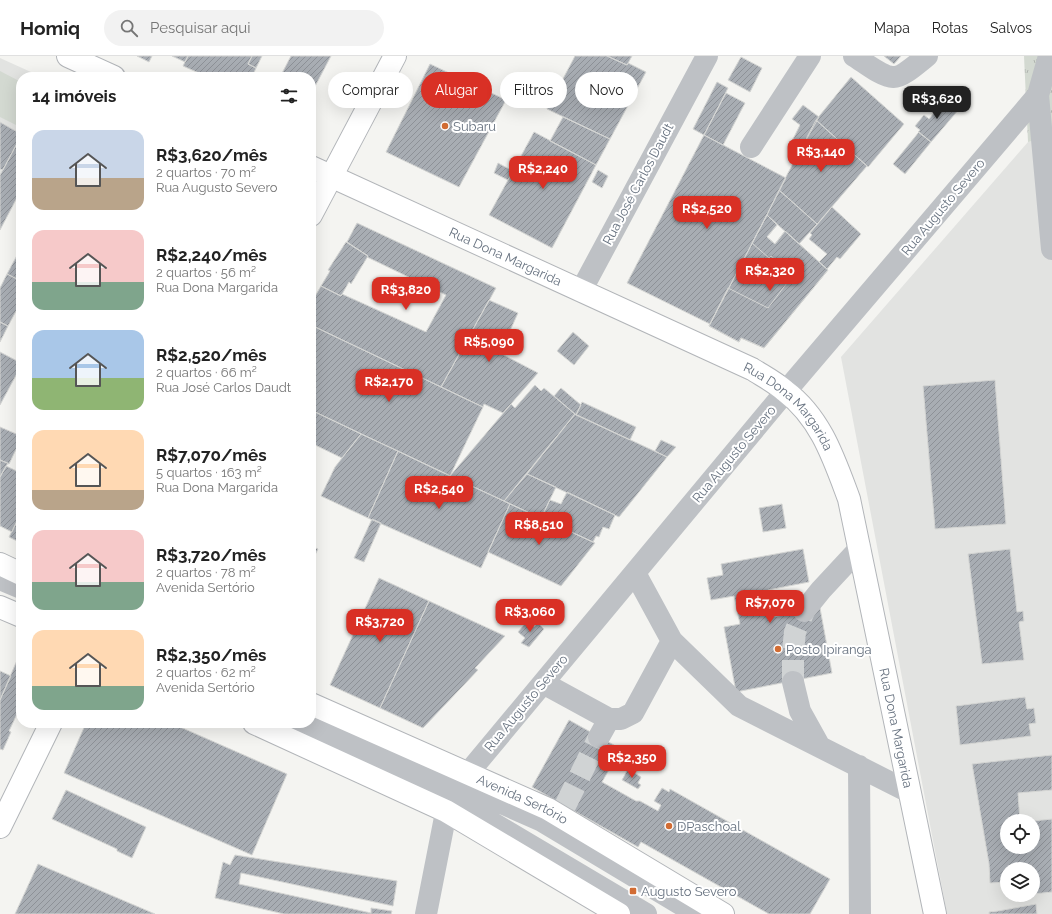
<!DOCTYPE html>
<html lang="pt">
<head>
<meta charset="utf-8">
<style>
  :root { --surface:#fff; --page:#f2f2f2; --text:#222; --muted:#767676; --line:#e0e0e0; --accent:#d93025 }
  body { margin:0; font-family:Raleway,sans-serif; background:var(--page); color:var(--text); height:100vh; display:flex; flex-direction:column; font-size:15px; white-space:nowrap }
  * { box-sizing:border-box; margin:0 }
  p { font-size:13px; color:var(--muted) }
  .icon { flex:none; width:22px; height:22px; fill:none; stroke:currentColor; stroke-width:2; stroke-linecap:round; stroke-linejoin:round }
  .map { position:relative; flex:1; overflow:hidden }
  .side { position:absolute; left:16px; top:16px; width:300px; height:656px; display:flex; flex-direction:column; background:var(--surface); border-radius:16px; box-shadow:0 4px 16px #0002 }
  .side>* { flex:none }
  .banner { position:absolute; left:328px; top:16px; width:380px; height:36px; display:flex; gap:8px }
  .buttons { position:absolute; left:1000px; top:758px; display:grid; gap:8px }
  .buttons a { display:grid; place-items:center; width:40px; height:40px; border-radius:50%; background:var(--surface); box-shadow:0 4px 16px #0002; font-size:20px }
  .price { position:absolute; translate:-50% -34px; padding:0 9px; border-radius:8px; background:var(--accent); color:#fff; font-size:13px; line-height:26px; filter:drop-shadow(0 1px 2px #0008) }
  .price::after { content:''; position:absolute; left:50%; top:24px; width:12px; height:9px; margin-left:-6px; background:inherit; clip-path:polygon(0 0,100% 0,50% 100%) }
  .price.selected { background:#222; color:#fff }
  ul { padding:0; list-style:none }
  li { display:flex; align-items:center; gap:12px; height:100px; padding:0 16px }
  li span { display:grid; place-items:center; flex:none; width:112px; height:80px; border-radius:12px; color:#555 }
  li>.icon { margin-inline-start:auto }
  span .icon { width:48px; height:48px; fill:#fffc; stroke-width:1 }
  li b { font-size:17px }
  h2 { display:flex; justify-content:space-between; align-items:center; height:48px; padding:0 16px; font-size:17px }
  .tag { padding:0 14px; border-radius:18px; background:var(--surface); box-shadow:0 4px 16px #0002; font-size:14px; line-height:36px }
  .tag.selected { background:var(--accent); color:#fff }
  header { display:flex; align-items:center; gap:24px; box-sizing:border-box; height:56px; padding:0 20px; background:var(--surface); border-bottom:1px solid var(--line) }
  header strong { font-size:19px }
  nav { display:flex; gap:22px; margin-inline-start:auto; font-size:14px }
  .search { width:280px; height:36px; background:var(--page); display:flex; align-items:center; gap:10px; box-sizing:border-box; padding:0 14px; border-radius:22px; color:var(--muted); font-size:15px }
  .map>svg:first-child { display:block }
  .built { fill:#e2e3e1; fill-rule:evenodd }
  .grass { fill:url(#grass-tufts) }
  .pitch { fill:#d3d9d1 }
  .building { fill:url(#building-hatch); stroke:#d5d6d4 }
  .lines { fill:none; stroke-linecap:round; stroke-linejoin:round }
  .minor-tunnel { stroke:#d0d3d4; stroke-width:22; stroke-dasharray:22 11; stroke-linecap:butt }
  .major-casing { stroke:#b2b5b9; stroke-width:24 }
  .minor { stroke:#bec1c5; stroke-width:22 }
  .major { stroke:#fff; stroke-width:22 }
  .poi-dot { fill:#d26c33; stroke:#fff; stroke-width:1.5 }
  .labels { text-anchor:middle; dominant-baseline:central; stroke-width:4; stroke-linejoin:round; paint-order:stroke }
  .poi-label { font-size:13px; fill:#66717f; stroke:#fff; text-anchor:start }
  .street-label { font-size:13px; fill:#66717f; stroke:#fff }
</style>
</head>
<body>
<header>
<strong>Homiq</strong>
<div class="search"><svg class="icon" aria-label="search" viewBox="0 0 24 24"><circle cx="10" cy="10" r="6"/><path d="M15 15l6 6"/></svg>Pesquisar aqui</div>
<nav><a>Mapa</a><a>Rotas</a><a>Salvos</a></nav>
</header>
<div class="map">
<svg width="1052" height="858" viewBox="0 0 1052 858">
  <defs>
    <pattern id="grass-tufts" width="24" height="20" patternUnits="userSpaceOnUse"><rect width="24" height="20" fill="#d3d9d1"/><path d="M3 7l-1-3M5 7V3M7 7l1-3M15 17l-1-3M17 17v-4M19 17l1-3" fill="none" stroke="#afb4af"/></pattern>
    <pattern id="building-hatch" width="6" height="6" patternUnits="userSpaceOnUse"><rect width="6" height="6" fill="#a8adb3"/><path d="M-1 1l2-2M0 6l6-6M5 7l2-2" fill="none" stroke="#8d9197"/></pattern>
  </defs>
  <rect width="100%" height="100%" fill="#f4f4f1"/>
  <!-- built -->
  <path class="built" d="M 0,2 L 42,21 L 21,21 L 21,80 L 0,119 Z
    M 1052,81 L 1052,858 L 947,858 L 841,301 L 1028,86 ZM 1007,765 L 1033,765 L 1033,791 L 1007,791 ZM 1007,813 L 1033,813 L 1033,839 L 1007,839 Z"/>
  <!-- grass -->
  <path class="grass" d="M 1024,0 L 1052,0 L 1052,81 L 1028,86 Z"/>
  <!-- pitch -->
  <path class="pitch" d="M 0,15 L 21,26 L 21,64 L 18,70 L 0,61 Z"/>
  <!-- building -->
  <path class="building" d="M 137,0 L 152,0 L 149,6 Z
    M 172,0 L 188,0 L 185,6 Z
    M 188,0 L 252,0 L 248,8 L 256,12 L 252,21 L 208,21 L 183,10 Z
    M 252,0 L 262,0 L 256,12 L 248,8 Z
    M 291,0 L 331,0 L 311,38 L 311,21 L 280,21 Z
    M 575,0 L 607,0 L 627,9 L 628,7 L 646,16 L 610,83 L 547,53 Z
    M 607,0 L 632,0 L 627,9 Z
    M 884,0 L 901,0 L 894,8 Z
    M 741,1 L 762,12 L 750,36 L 728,24 Z
    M 430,8 L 506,44 L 459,131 L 386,96 Z
    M 851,21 L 904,68 L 868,111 L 816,64 Z
    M 717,26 L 728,32 L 704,79 L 693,73 Z
    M 934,30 L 945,39 L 935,51 L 924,41 Z
    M 726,37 L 745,47 L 723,89 L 704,79 Z
    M 947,41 L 960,52 L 931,86 L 918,76 L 920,74 L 915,70 L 924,59 L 929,63 Z
    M 803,49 L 819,61 L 801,93 L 791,87 L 800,69 L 792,63 Z
    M 563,61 L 610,83 L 596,109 L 550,85 Z
    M 816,64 L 867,110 L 817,168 L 779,134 Z
    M 0,66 L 21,78 L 21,80 L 3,114 L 0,113 Z
    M 534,76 L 596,109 L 552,192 L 489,159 Z
    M 919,76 L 931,86 L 905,118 L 893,108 Z
    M 704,79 L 786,122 L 710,268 L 627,227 Z
    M 21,80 L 21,134 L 0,174 L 0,119 Z
    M 498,107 L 513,115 L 508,124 L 494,117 Z
    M 598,114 L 608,120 L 602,132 L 592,126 Z
    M 779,134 L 817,168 L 799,188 L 767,159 Z
    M 832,151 L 861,178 L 840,203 L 837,201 L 827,213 L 819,206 L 827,198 L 809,183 L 812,179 L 810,177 Z
    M 767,159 L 777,169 L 767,181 L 775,188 L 785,175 L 828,214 L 764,292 L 741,282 L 739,286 L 709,270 L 728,232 L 768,252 L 793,219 L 771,200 L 769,202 L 752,187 Z
    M 767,159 L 777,169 L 767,181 L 775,188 L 785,175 L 828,214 L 764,292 L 741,282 L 739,286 L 709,270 Z
    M 357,167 L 496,232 L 441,331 L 311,269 L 311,247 L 321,230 L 341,240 L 342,238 L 426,276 L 446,239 L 367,201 L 368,200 L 347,186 Z
    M 346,186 L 368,200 L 351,228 L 349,226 L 341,240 L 321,230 L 330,215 L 328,214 Z
    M 21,192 L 21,221 L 19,224 L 7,218 Z
    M 7,218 L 21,225 L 21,246 L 8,270 L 0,266 L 0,232 Z
    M 489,244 L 518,257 L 500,297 L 538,317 L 503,357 L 484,348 L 483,351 L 441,331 Z
    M 0,266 L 8,270 L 0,286 Z
    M 313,270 L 483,351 L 450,420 L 311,354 L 311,273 Z
    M 573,276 L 589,290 L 574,309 L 557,295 Z
    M 0,296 L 21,307 L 21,310 L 0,349 Z
    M 995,324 L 1006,468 L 935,473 L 923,330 Z
    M 535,329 L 541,335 L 544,332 L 575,358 L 504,445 L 450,420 L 511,348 L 515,352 Z
    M 561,332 L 581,349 L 576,359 L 554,340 Z
    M 582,346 L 636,371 L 630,384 L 576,359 Z
    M 311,354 L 361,378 L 342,402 L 311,387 Z
    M 575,358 L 667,401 L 619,461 L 527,418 Z
    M 0,371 L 21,380 L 21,383 L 9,408 L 0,404 Z
    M 361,378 L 398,395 L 368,462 L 321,440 L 335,411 Z
    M 661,384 L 676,391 L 667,401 L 655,395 Z
    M 398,395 L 510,448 L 481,512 L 368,462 Z
    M 0,404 L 8,407 L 0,421 Z
    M 6,410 L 21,417 L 21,457 L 12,476 L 0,470 L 0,421 Z
    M 527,418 L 556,431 L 541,462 L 504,445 Z
    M 567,436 L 615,459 L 609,473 L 603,471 L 599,481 L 596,480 L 593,486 L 541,462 L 550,444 L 561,448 Z
    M 510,448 L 595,487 L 561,530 L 488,496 Z
    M 782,448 L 786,472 L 763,476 L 759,452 Z
    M 21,457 L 21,487 L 9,481 Z
    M 372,463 L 381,467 L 364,506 L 354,502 Z
    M 311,490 L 318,493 L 311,507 Z
    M 803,493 L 809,526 L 768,534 L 773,561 L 820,552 L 832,617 L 736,636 L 724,571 L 740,568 L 734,540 L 711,544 L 707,522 L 723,519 L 721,508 Z
    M 1010,493 L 1017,556 L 1023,555 L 1024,565 L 1019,566 L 1024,604 L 982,608 L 968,498 Z
    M 379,522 L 429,545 L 380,652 L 330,629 Z
    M 429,545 L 505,580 L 475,612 L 478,614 L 423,672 L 380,652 Z
    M 527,565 L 534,571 L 538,567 L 544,573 L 529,591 L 521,587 L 525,582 L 518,576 Z
    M 18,602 L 21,604 L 21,655 L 19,659 L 17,658 L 9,675 L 11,676 L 3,694 L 0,693 L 0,644 Z
    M 0,615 L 11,620 L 0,644 Z
    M 1025,641 L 1027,653 L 1034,652 L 1036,667 L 1029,668 L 1031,680 L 960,689 L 956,650 Z
    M 569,664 L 621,693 L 602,726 L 636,745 L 640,745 L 658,755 L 661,749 L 654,745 L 662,732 L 669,736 L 670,733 L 830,823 L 810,858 L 769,858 L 641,786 L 638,791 L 532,731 Z
    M 86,667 L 171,667 L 287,718 L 252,799 L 64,717 Z
    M 1052,699 L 1052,734 L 1018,737 L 1020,765 L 1007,765 L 1007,791 L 1033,791 L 1033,765 L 1052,763 L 1052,836 L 1033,838 L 1033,813 L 1007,813 L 1007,826 L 990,827 L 989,808 L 972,708 Z
    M 628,713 L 641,721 L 638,727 L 641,729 L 638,733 L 622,724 Z
    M 66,734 L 146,771 L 132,802 L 117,795 L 117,793 L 52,763 Z
    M 235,799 L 397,825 L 393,850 L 241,817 L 239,828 L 371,857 L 371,852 L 392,855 L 391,858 L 284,858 L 215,842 L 223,806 L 230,809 Z
    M 38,808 L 155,858 L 15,858 Z
    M 1036,848 L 1037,858 L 989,858 L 989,856 L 998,855 Z"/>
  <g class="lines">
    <!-- minor-tunnel -->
    <path class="minor-tunnel" d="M 793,626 L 793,595 L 795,576 L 804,555
      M 565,750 L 599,681"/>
    <!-- major casing -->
    <g class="major-casing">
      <g id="major">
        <path d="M 68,0 L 114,21"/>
        <path id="s1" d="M 311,111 L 752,313 C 763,320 775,326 785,335 C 821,362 834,403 849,443 L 935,858"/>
        <path d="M 311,159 L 395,0"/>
        <path d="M 0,508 L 21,518"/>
        <path d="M 0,551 L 21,560"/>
        <path id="s2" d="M 311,648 L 548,753 L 723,858"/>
        <path d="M 254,667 L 446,755 L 619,858"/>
        <path d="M 0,771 L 51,667"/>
      </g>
    </g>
    <!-- minor -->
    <path class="minor" d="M 854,0 C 864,6 882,21 893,21 C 902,22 919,6 927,0
      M 1038,39 L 1052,193
      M 751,91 L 810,0
      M 581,235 L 707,0
      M 635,517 L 672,585 L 739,650 L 909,736
      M 0,523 L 21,532
      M 804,555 L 821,534 L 860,492
      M 793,626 L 800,655 L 820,691
      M 543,627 L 609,663 L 621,663 L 633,657 L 672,585
      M 311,662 L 542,765 L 697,858
      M 286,667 L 449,741 L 646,858
      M 599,681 L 609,663
      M 859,710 L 860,858
      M 459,728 L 786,335 L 1038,39 L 1049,0
      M 426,858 L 449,741"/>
    <!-- major -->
    <use href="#major" class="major"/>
  </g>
  <!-- markers -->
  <g class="poi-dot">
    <circle cx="445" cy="70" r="4"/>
    <circle cx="778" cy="593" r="4"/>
    <circle cx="669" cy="770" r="4"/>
    <rect x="629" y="831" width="8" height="8" rx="2"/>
  </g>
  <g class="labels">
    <!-- poi labels -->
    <g class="poi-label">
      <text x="453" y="70">Subaru</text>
      <text x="786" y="593">Posto Ipiranga</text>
      <text x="677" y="770">DPaschoal</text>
      <text x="641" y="835">Augusto Severo</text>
    </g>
    <!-- street labels -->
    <g class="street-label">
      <text transform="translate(638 128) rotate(-62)">Rua José Carlos Daudt</text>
      <text transform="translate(943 151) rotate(-50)">Rua Augusto Severo</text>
      <text stroke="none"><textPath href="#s1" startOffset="214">Rua Dona Margarida</textPath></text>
      <text stroke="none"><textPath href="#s1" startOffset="538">Rua Dona Margarida</textPath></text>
      <text transform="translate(734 398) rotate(-50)">Rua Augusto Severo</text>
      <text transform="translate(526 647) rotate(-50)">Rua Augusto Severo</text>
      <text stroke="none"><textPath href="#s1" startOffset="886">Rua Dona Margarida</textPath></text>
      <text stroke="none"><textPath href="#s2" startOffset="232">Avenida Sertório</textPath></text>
    </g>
  </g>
</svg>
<div class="buttons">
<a><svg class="icon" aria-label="locate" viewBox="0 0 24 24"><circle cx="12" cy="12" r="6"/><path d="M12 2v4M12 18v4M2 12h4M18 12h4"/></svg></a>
<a><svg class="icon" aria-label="layers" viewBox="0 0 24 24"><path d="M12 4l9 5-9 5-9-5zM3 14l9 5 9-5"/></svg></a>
</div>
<b class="price selected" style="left:937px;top:64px">R$3,620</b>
<b class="price" style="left:821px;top:117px">R$3,140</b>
<b class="price" style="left:543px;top:134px">R$2,240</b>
<b class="price" style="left:707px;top:174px">R$2,520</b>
<b class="price" style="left:770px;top:236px">R$2,320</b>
<b class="price" style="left:406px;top:255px">R$3,820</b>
<b class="price" style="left:489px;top:307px">R$5,090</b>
<b class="price" style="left:389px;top:347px">R$2,170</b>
<b class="price" style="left:439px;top:454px">R$2,540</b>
<b class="price" style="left:539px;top:490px">R$8,510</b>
<b class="price" style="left:770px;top:568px">R$7,070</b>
<b class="price" style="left:530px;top:577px">R$3,060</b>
<b class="price" style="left:380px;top:587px">R$3,720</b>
<b class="price" style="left:632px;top:723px">R$2,350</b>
<div class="banner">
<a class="tag">Comprar</a>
<a class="tag selected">Alugar</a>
<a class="tag">Filtros</a>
<a class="tag">Novo</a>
</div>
<section class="side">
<h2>14 imóveis<svg class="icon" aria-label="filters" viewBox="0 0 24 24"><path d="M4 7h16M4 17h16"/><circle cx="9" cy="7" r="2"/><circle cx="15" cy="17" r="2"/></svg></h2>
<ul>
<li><span style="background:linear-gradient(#c9d6e8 60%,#b9a48a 0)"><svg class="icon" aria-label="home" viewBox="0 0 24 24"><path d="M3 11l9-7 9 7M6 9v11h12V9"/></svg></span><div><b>R$3,620/mês</b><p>2 quartos · 70 m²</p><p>Rua Augusto Severo</p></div></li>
<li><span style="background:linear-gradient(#f6c9c9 65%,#7fa58c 0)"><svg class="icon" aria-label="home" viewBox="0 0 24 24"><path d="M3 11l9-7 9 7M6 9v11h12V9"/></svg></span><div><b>R$2,240/mês</b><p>2 quartos · 56 m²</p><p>Rua Dona Margarida</p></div></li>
<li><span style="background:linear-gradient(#a9c7e8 60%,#8fb573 0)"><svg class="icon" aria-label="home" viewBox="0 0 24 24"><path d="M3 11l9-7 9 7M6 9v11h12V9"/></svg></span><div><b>R$2,520/mês</b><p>2 quartos · 66 m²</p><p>Rua José Carlos Daudt</p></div></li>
<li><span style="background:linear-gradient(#ffd9b3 75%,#b9a48a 0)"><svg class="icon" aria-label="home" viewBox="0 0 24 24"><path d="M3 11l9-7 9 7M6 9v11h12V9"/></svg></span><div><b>R$7,070/mês</b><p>5 quartos · 163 m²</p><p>Rua Dona Margarida</p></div></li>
<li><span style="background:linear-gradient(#f6c9c9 65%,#7fa58c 0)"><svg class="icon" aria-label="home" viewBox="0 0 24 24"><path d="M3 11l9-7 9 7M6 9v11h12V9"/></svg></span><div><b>R$3,720/mês</b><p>2 quartos · 78 m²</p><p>Avenida Sertório</p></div></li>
<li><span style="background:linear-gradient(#ffd9b3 70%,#7fa58c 0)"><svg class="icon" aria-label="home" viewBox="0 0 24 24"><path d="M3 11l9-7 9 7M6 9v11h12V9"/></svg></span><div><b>R$2,350/mês</b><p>2 quartos · 62 m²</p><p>Avenida Sertório</p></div></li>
</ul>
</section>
</div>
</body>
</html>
